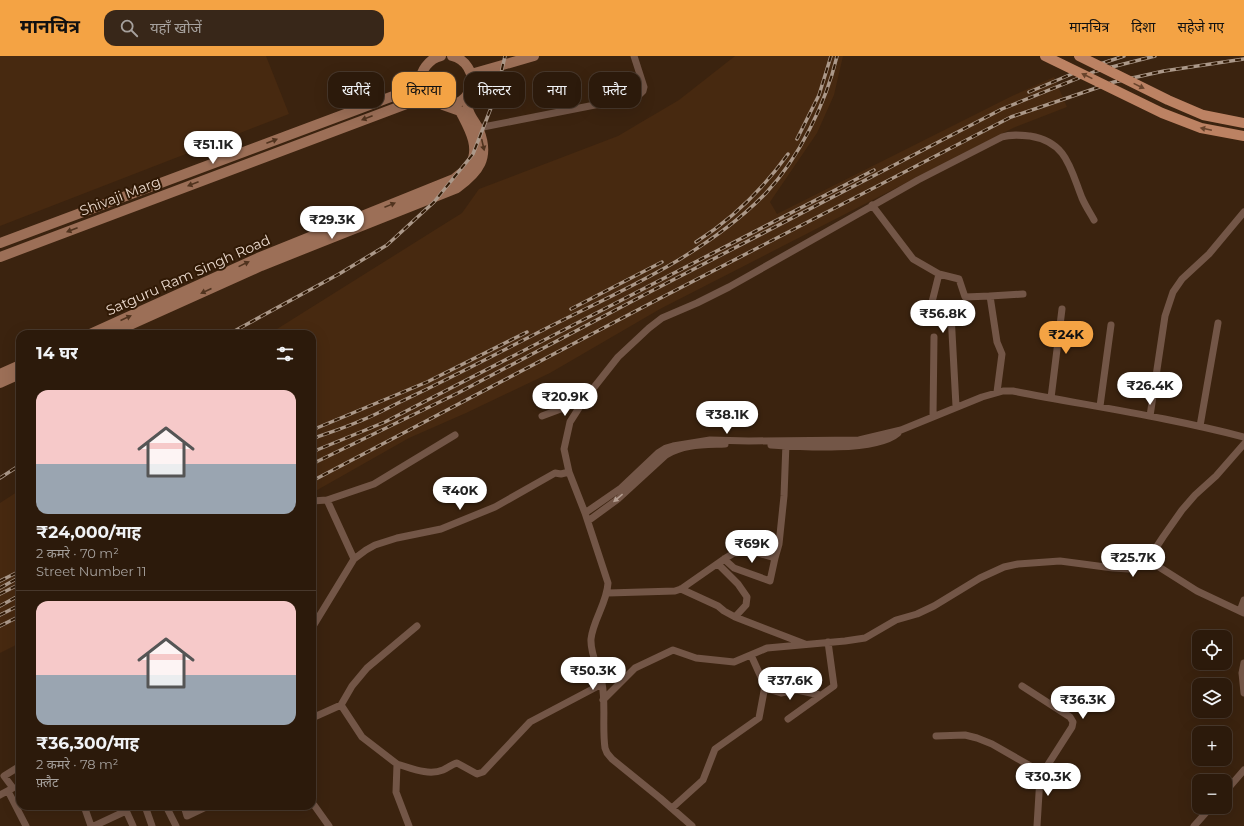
<!DOCTYPE html>
<html lang="hi">
<head>
<meta charset="utf-8">
<style>
  :root { --surface:#2c1a0b; --page:#382719; --text:#f1f3f6; --muted:#a6a19d; --line:#48382c; --accent:#f4a344 }
  body { margin:0; font-family:Montserrat,"Noto Sans Devanagari",sans-serif; background:var(--page); color:var(--text); height:100vh; display:flex; flex-direction:column; font-size:15px; white-space:nowrap }
  * { box-sizing:border-box; margin:0 }
  p { font-size:13px; color:var(--muted) }
  .icon { flex:none; width:22px; height:22px; fill:none; stroke:currentColor; stroke-width:2; stroke-linecap:round; stroke-linejoin:round }
  .map { position:relative; flex:1; overflow:hidden }
  .panel { position:absolute; left:16px; top:274px; width:300px; height:480px; display:flex; flex-direction:column; background:var(--surface); border-radius:12px; box-shadow:0 4px 16px #0002,0 0 0 1px var(--line) }
  .panel>* { flex:none }
  .top-card { position:absolute; left:328px; top:16px; width:380px; height:36px; display:flex; gap:8px }
  .fabs { position:absolute; left:1192px; top:574px; display:grid; gap:8px }
  .fabs a { display:grid; place-items:center; width:40px; height:40px; border-radius:8px; background:var(--surface); box-shadow:0 4px 16px #0002,0 0 0 1px var(--line); font-size:20px }
  .price { position:absolute; translate:-50% -34px; padding:0 9px; border-radius:14px; background:#fff; color:#222; font-size:13px; line-height:26px; filter:drop-shadow(0 1px 2px #0008) }
  .price::after { content:''; position:absolute; left:50%; top:24px; width:12px; height:9px; margin-left:-6px; background:inherit; clip-path:polygon(0 0,100% 0,50% 100%) }
  .price.active { background:var(--accent); color:#111 }
  ul { padding:0; list-style:none }
  li { display:grid; align-content:center; gap:8px; height:212px; padding:0 20px }
  li+li { border-top:1px solid var(--line) }
  li span { display:grid; place-items:center; height:124px; border-radius:12px; color:#555 }
  li>.icon { margin-inline-start:auto }
  span .icon { width:72px; height:72px; fill:#fffc; stroke-width:1 }
  li b { font-size:17px }
  h2 { display:flex; justify-content:space-between; align-items:center; height:48px; padding:0 20px; font-size:17px }
  .tag { padding:0 14px; border-radius:12px; background:var(--surface); box-shadow:0 4px 16px #0002,0 0 0 1px var(--line); font-size:14px; line-height:36px }
  .tag.active { background:var(--accent); color:#111 }
  header { display:flex; align-items:center; gap:24px; box-sizing:border-box; height:56px; padding:0 20px; background:var(--accent); color:#111 }
  header strong { font-size:19px }
  nav { display:flex; gap:22px; margin-inline-start:auto; font-size:14px }
  .search { width:280px; height:36px; background:var(--page); display:flex; align-items:center; gap:10px; box-sizing:border-box; padding:0 14px; border-radius:12px; color:var(--muted); font-size:15px }
  .map>svg:first-child { display:block }
  .built { fill:#472910 }
  .lines { fill:none; stroke-linecap:round; stroke-linejoin:round }
  .street { stroke:#735647; stroke-width:7 }
  .secondary { stroke:#9c6f57; stroke-width:10 }
  .rail-casing { stroke:#ab9889; stroke-width:3.5 }
  .rail { stroke:#301905; stroke-width:2; stroke-dasharray:6; stroke-linecap:butt }
  .primary-bridge { stroke:#bc8263; stroke-width:10 }
  .oneway { fill:#68432b }
  .oneway2 { fill:#50331e }
  .oneway3 { fill:#b49e91 }
  .labels { text-anchor:middle; dominant-baseline:central; stroke-width:4; stroke-linejoin:round; paint-order:stroke }
  .street-label { font-size:14px; fill:#ead9cd; stroke:#301905 }
</style>
</head>
<body>
<header>
<strong>मानचित्र</strong>
<div class="search"><svg class="icon" aria-label="search" viewBox="0 0 24 24"><circle cx="10" cy="10" r="6"/><path d="M15 15l6 6"/></svg>यहाँ खोजें</div>
<nav><a>मानचित्र</a><a>दिशा</a><a>सहेजे गए</a></nav>
</header>
<div class="map">
<svg width="1244" height="770" viewBox="0 0 1244 770">
  <rect width="100%" height="100%" fill="#3b230f"/>
  <!-- built -->
  <path class="built" d="M 0,0 L 266,0 L 289,58 L 0,170 Z
    M 735,0 L 843,0 L 834,39 L 817,77 L 770,146 L 777,158 L 1012,40 L 1054,21 L 1067,51 L 1013,72 L 660,253 L 550,317 L 466,357 L 409,382 L 312,437 L 312,278 L 269,278 L 462,157 L 479,133 L 618,80 L 679,44 Z
    M 20,434 L 20,587 L 0,597 L 0,447 Z"/>
  <g class="lines">
    <!-- street -->
    <path class="street" d="M 478,72 L 615,45 L 639,39 L 643,35 L 644,31 L 634,0
      M 872,149 L 913,203 L 939,218 L 959,223 L 965,241 L 990,240
      M 939,218 L 932,246 L 951,258 L 956,350
      M 997,336 L 1002,298 L 997,286 L 990,240 L 1023,238
      M 1051,342 L 1062,253
      M 1100,350 L 1111,269
      M 542,360 L 566,351 L 576,344 L 584,344
      M 933,360 L 934,281
      M 1150,360 L 1165,260 L 1173,236 L 1182,223 L 1209,198 L 1244,156
      M 1200,370 L 1218,267
      M 771,389 C 801,391 876,396 898,377
      M 327,444 L 354,503
      M 312,445 L 327,444 L 374,428 L 455,379
      M 585,457 L 621,432 L 658,397 L 666,392 L 673,390 L 710,384 L 749,385 L 859,384 L 901,374 L 982,341 L 1003,335 L 1013,335 C 1090,350 1168,361 1244,381
      M 588,465 L 618,443 L 666,399 C 684,388 704,389 725,388
      M 724,503 L 734,512 L 770,525 L 775,502
      M 1148,504 L 1197,535 L 1244,557
      M 718,508 L 738,528 L 747,541 L 746,549 L 735,561
      M 681,533 L 718,550 L 724,555 L 735,561 L 805,588
      M 608,537 L 675,535 L 681,533 L 724,503 L 734,497 L 751,495 L 775,502 L 779,488 L 784,440 L 786,387
      M 1240,555 L 1244,544
      M 312,572 L 354,503 L 366,494 L 375,489 L 397,482 L 441,473 L 495,451 L 555,417 L 561,418 L 569,416
      M 1244,607 L 1242,617 L 1244,637
      M 1022,630 L 1070,661 L 1073,666 L 1072,671 L 1040,721
      M 765,632 L 781,637 L 797,634 L 820,639
      M 603,644 L 635,612 L 673,594 L 696,602 L 734,606 L 767,592 L 845,585 L 865,582 L 896,564 L 917,558 L 934,550 L 980,522 L 1004,511 L 1018,508 L 1060,505 L 1113,512 L 1129,513 L 1140,510 L 1148,504 L 1163,481 L 1182,454 L 1195,439 L 1216,420 L 1244,388
      M 312,662 L 341,649
      M 788,663 L 834,630 L 828,586
      M 936,680 L 965,679 L 977,682 L 992,688 L 1034,712 L 1040,721 L 1037,770
      M 397,708 L 362,681 L 341,649 L 352,630 L 367,612 L 417,570
      M 8,735 L 26,770
      M 1225,736 L 1244,714
      M 0,739 L 13,732 L 4,720 L 20,710
      M 314,749 L 329,770
      M 84,750 L 91,770
      M 124,750 L 133,770
      M 145,750 L 152,770
      M 166,750 L 176,770
      M 184,750 L 187,760 L 208,750
      M 672,752 L 703,724 L 715,693 L 759,662 L 765,630 L 751,599
      M 94,770 L 126,755
      M 409,770 L 396,736 L 397,708 C 411,712 428,720 443,714 C 448,712 452,708 457,707 L 477,718 L 483,716 L 530,666 L 602,628
      M 692,770 L 660,742 L 612,703 L 607,697 L 605,692 C 602,671 606,648 602,627 C 599,613 590,598 591,583 C 593,564 607,547 608,527 L 585,457 L 569,416 L 564,393 L 570,366 L 584,344 L 618,301 L 649,272 L 662,262 L 697,247 L 729,231 L 918,124 L 1002,81 C 1011,78 1020,79 1030,80 C 1067,86 1070,112 1082,142 C 1085,149 1090,157 1094,164
      M 1194,770 L 1211,751"/>
    <!-- secondary -->
    <path class="secondary" d="M 441,0 C 435,1 430,5 426,10 C 404,39 459,68 471,31 C 475,17 465,3 452,0
      M 471,18 L 534,0
      M 0,187 L 404,36 L 422,23
      M 0,201 L 409,47 L 431,44
      M 90,278 L 258,202 L 454,123 C 458,119 467,114 470,109 C 481,91 468,71 460,55 L 443,49
      M 110,278 L 261,210 L 457,132 C 479,116 490,102 479,74 C 476,66 469,60 468,52 C 467,48 467,43 467,39
      M 0,318 L 20,309
      M 0,327 L 20,318"/>
    <!-- rail casing -->
    <g class="rail-casing">
      <path id="rail" d="M 1094,10 L 1124,0
        M 1029,36 L 1079,15
        M 797,83 L 819,39 L 831,0
        M 696,186 C 732,163 763,133 788,98
        M 571,253 L 662,206
        M 229,278 L 339,218 L 387,189 L 434,146 L 473,98 L 496,39 L 505,0
        M 312,374 L 427,326 L 527,276
        M 312,383 C 328,377 344,372 360,365 C 373,360 386,353 400,346 C 449,323 496,298 545,273 C 620,235 706,199 766,137 C 799,102 826,47 837,0
        M 312,396 L 385,366 L 874,114
        M 312,408 L 458,337 L 644,239 L 1002,53 L 1096,15 L 1155,0
        M 0,422 L 20,409
        M 312,425 L 651,247 L 1011,61 L 1114,26 L 1164,15 L 1244,3
        M 0,525 L 20,515
        M 0,532 L 20,521
        M 0,538 L 20,528
        M 0,550 L 20,539
        M 0,559 L 20,549
        M 0,570 L 20,560"/>
    </g>
    <!-- rail -->
    <use href="#rail" class="rail"/>
    <!-- primary-bridge -->
    <path class="primary-bridge" d="M 1045,0 L 1162,57 L 1201,72 L 1244,80
      M 1079,0 L 1168,44 L 1203,59 L 1244,67"/>
  </g>
  <!-- one-way arrows -->
  <defs><path id="oneway-solid" d="M-6-.8H1V-3.2L6.5 0L1 3.2V.8H-6Z"/></defs>
  <g class="oneway">
    <use href="#oneway-solid" transform="translate(1087 20) rotate(-154)"/>
    <use href="#oneway-solid" transform="translate(1139 30) rotate(26)"/>
    <use href="#oneway-solid" transform="translate(1206 73) rotate(-168)"/>
  </g>
  <g class="oneway2">
    <use href="#oneway-solid" transform="translate(367 62) rotate(159)"/>
    <use href="#oneway-solid" transform="translate(272 85) rotate(-21)"/>
    <use href="#oneway-solid" transform="translate(483 89) rotate(77)"/>
    <use href="#oneway-solid" transform="translate(193 128) rotate(159)"/>
    <use href="#oneway-solid" transform="translate(390 149) rotate(-22)"/>
    <use href="#oneway-solid" transform="translate(72 174) rotate(159)"/>
    <use href="#oneway-solid" transform="translate(244 208) rotate(-26)"/>
    <use href="#oneway-solid" transform="translate(206 235) rotate(156)"/>
    <use href="#oneway-solid" transform="translate(126 262) rotate(-24)"/>
  </g>
  <use class="oneway3" href="#oneway-solid" transform="translate(618 442) rotate(140)"/>
  <g class="labels">
    <!-- street labels -->
    <g class="street-label">
      <text transform="translate(120 140) rotate(-21)">Shivaji Marg</text>
      <text transform="translate(188 219) rotate(-24)">Satguru Ram Singh Road</text>
    </g>
  </g>
</svg>
<div class="fabs">
<a><svg class="icon" aria-label="locate" viewBox="0 0 24 24"><circle cx="12" cy="12" r="6"/><path d="M12 2v4M12 18v4M2 12h4M18 12h4"/></svg></a>
<a><svg class="icon" aria-label="layers" viewBox="0 0 24 24"><path d="M12 4l9 5-9 5-9-5zM3 14l9 5 9-5"/></svg></a>
<a>+</a>
<a>−</a>
</div>
<b class="price" style="left:213px;top:109px">₹51.1K</b>
<b class="price" style="left:332px;top:184px">₹29.3K</b>
<b class="price" style="left:943px;top:278px">₹56.8K</b>
<b class="price active" style="left:1066px;top:299px">₹24K</b>
<b class="price" style="left:1150px;top:350px">₹26.4K</b>
<b class="price" style="left:565px;top:361px">₹20.9K</b>
<b class="price" style="left:727px;top:379px">₹38.1K</b>
<b class="price" style="left:460px;top:455px">₹40K</b>
<b class="price" style="left:752px;top:508px">₹69K</b>
<b class="price" style="left:1133px;top:522px">₹25.7K</b>
<b class="price" style="left:593px;top:635px">₹50.3K</b>
<b class="price" style="left:790px;top:645px">₹37.6K</b>
<b class="price" style="left:1083px;top:664px">₹36.3K</b>
<b class="price" style="left:1048px;top:741px">₹30.3K</b>
<div class="top-card">
<a class="tag">खरीदें</a>
<a class="tag active">किराया</a>
<a class="tag">फ़िल्टर</a>
<a class="tag">नया</a>
<a class="tag">फ़्लैट</a>
</div>
<section class="panel">
<h2>14 घर<svg class="icon" aria-label="filters" viewBox="0 0 24 24"><path d="M4 7h16M4 17h16"/><circle cx="9" cy="7" r="2"/><circle cx="15" cy="17" r="2"/></svg></h2>
<ul>
<li><span style="background:linear-gradient(#f6c9c9 60%,#9aa5b1 0)"><svg class="icon" aria-label="home" viewBox="0 0 24 24"><path d="M3 11l9-7 9 7M6 9v11h12V9"/></svg></span><div><b>₹24,000/माह</b><p>2 कमरे · 70 m²</p><p>Street Number 11</p></div></li>
<li><span style="background:linear-gradient(#f6c9c9 60%,#9aa5b1 0)"><svg class="icon" aria-label="home" viewBox="0 0 24 24"><path d="M3 11l9-7 9 7M6 9v11h12V9"/></svg></span><div><b>₹36,300/माह</b><p>2 कमरे · 78 m²</p><p>फ़्लैट</p></div></li>
</ul>
</section>
</div>
</body>
</html>
